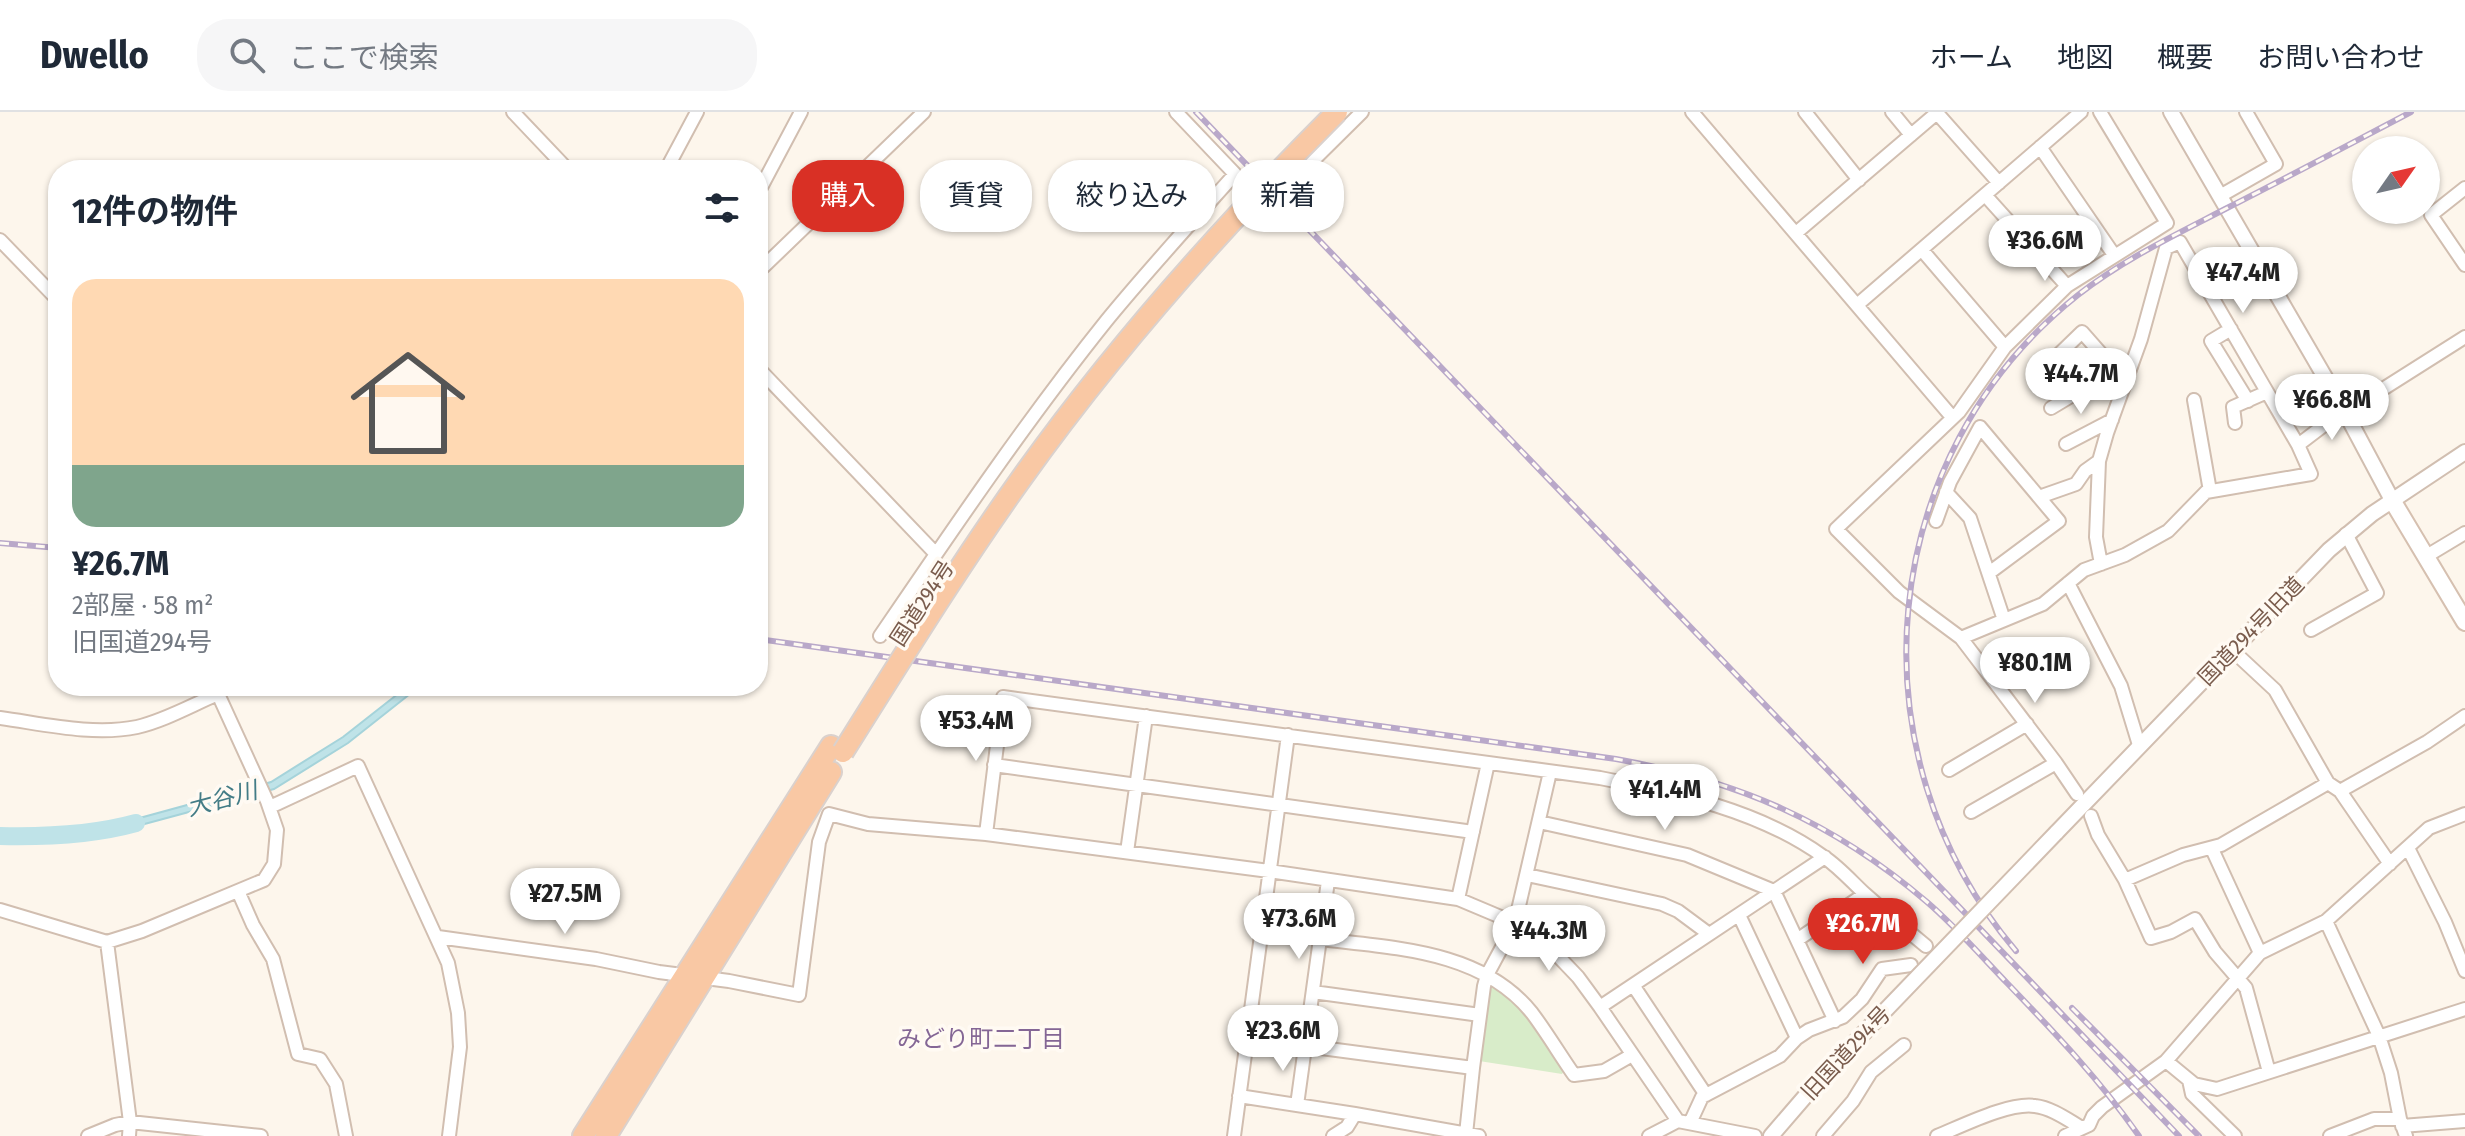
<!DOCTYPE html>
<html lang="ja">
<head>
<meta charset="utf-8">
<style>
  :root { --surface:#fff; --page:#f6f6f7; --text:#1f2937; --muted:#747a83; --line:#e0e1e3; --accent:#d93025 }
  body { margin:0; font-family:"Fira Sans Condensed","Noto Sans JP",sans-serif; background:var(--page); color:var(--text); height:100vh; display:flex; flex-direction:column; font-size:30px; white-space:nowrap }
  * { box-sizing:border-box; margin:0 }
  p { font-size:26px; color:var(--muted) }
  .icon { flex:none; width:44px; height:44px; fill:none; stroke:currentColor; stroke-width:2; stroke-linecap:round; stroke-linejoin:round }
  .map { position:relative; flex:1; overflow:hidden }
  .panel { position:absolute; left:48px; top:48px; width:720px; height:536px; display:flex; flex-direction:column; background:var(--surface); border-radius:32px; box-shadow:0 2px 6px #0004 }
  .panel>* { flex:none }
  .top-card { position:absolute; left:792px; top:48px; width:760px; height:72px; display:flex; gap:16px }
  .needle { width:52px; rotate:56deg }
  .controls { position:absolute; left:2352px; top:24px; display:grid; gap:16px }
  .controls a { display:grid; place-items:center; width:88px; height:88px; border-radius:50%; background:var(--surface); box-shadow:0 2px 6px #0004; font-size:40px }
  .price { position:absolute; translate:-50% -68px; padding:0 18px; border-radius:28px; background:#fff; color:#222; font-size:26px; line-height:52px; filter:drop-shadow(0 2px 4px #0008) }
  .price::after { content:''; position:absolute; left:50%; top:48px; width:24px; height:18px; margin-left:-12px; background:inherit; clip-path:polygon(0 0,100% 0,50% 100%) }
  .price.active { background:var(--accent); color:#fff }
  ul { padding:0; list-style:none }
  li { display:grid; align-content:center; gap:16px; height:424px; padding:0 24px }
  li+li { border-top:2px solid var(--line) }
  li span { display:grid; place-items:center; height:248px; border-radius:24px; color:#555 }
  li>.icon { margin-inline-start:auto }
  span .icon { width:144px; height:144px; fill:#fffc; stroke-width:1 }
  li b { font-size:34px }
  h2 { display:flex; justify-content:space-between; align-items:center; height:96px; padding:0 24px; font-size:34px }
  .pill { padding:0 28px; border-radius:32px; background:var(--surface); box-shadow:0 2px 6px #0004; font-size:28px; line-height:72px }
  .pill.active { background:var(--accent); color:#fff }
  header { display:flex; align-items:center; gap:48px; box-sizing:border-box; height:112px; padding:0 40px; background:var(--surface); border-bottom:2px solid var(--line) }
  header strong { font-size:38px }
  nav { display:flex; gap:44px; margin-inline-start:auto; font-size:28px }
  .search { width:560px; height:72px; background:var(--page); display:flex; align-items:center; gap:20px; box-sizing:border-box; padding:0 28px; border-radius:32px; color:var(--muted); font-size:30px }
  .map>svg:first-child { display:block }
  .green { fill:#d8ecc9 }
  .water { fill:#bfe3e8; stroke:#a5d3da; stroke-width:2 }
  .lines { fill:none; stroke-linecap:round; stroke-linejoin:round }
  .river { stroke:#bfe3e8; stroke-width:18 }
  .minor-casing { stroke:#d1beb0; stroke-width:16 }
  .tertiary-casing { stroke:#d1beb0; stroke-width:18 }
  .secondary-casing { stroke:#d6c0b0; stroke-width:20 }
  .trunk-casing { stroke:#dad1cd; stroke-width:24 }
  .minor { stroke:#fff; stroke-width:12 }
  .tertiary { stroke:#fff; stroke-width:14 }
  .secondary { stroke:#fff; stroke-width:16 }
  .trunk { stroke:#f9c8a4; stroke-width:20 }
  .rail-casing { stroke:#b9a8c9; stroke-width:6 }
  .rail { stroke:#fffaf3; stroke-width:3; stroke-dasharray:9; stroke-linecap:butt }
  .tertiary-bridge-casing { stroke:#d1beb0; stroke-width:18; stroke-linecap:butt }
  .trunk-bridge-casing { stroke:#dad1cd; stroke-width:24; stroke-linecap:butt }
  .tertiary-bridge { stroke:#fff; stroke-width:14 }
  .trunk-bridge { stroke:#f9c8a4; stroke-width:20 }
  .labels { text-anchor:middle; dominant-baseline:central; stroke-width:7; stroke-linejoin:round; paint-order:stroke }
  .street-label { font-size:22px; fill:#7a5c4d; stroke:#fffaf3 }
  .water-label { font-size:24px; font-style:italic; fill:#437c86; stroke:#fffaf3 }
  .neighbourhood-label { font-size:24px; fill:#846695; stroke:#fffaf3 }
</style>
</head>
<body>
<header>
<strong>Dwello</strong>
<div class="search"><svg class="icon" aria-label="search" viewBox="0 0 24 24"><circle cx="10" cy="10" r="6"/><path d="M15 15l6 6"/></svg>ここで検索</div>
<nav><a>ホーム</a><a>地図</a><a>概要</a><a>お問い合わせ</a></nav>
</header>
<div class="map">
<svg width="2465" height="1024" viewBox="0 0 2465 1024">
  <rect width="100%" height="100%" fill="#fdf6ec"/>
  <!-- green -->
  <path class="green" d="M 1495,873 L 1522,897 L 1565,957 L 1562,962 L 1479,949 L 1488,875 Z"/>
  <!-- water -->
  <path class="water" d="M 408,574 L 420,574 L 348,631 L 274,677 L 115,720 L 114,713 L 271,670 L 343,625 Z"/>
  <g class="lines">
    <!-- river -->
    <path class="river" d="M 0,724 C 45,725 93,723 136,711"/>
    <!-- minor casing -->
    <g class="minor-casing">
      <path id="minor" d="M 513,0 L 568,58
        M 1692,0 L 1952,305
        M 1805,0 L 1859,68
        M 1892,0 L 1911,23
        M 1937,1 L 1999,71
        M 2040,35 L 2114,143
        M 666,58 L 697,0
        M 2465,76 L 2431,103 L 2465,153
        M 758,81 L 801,0
        M 1985,83 L 2067,174
        M 2220,84 L 2276,52 L 2246,0
        M 1267,94 L 1362,0
        M 1796,121 L 1938,0
        M 0,128 L 58,188
        M 1922,138 L 2005,235
        M 758,160 L 924,0
        M 1857,193 L 2081,0
        M 2231,217 L 2211,229 L 2248,289
        M 758,256 L 936,442
        M 2069,280 L 2109,253
        M 2194,288 L 2210,379
        M 2051,296 L 2071,284 L 2051,250 L 2082,220 L 2126,270
        M 2345,301 L 2465,225
        M 2235,311 L 2233,295 L 2267,280
        M 2066,332 L 2112,308
        M 2298,333 L 2344,298
        M 1946,380 L 1970,406 L 2004,508
        M 2039,385 L 2076,372 L 2085,359 L 2099,349
        M 1936,409 L 1950,370 L 1980,315 L 2059,409 L 1989,461
        M 2425,445 L 2465,421
        M 2068,471 L 2121,574 L 2139,633
        M 2311,518 L 2377,481 L 2346,422
        M 880,524 C 953,417 1026,309 1107,208 C 1148,158 1192,110 1235,62 L 1176,0
        M 1961,526 L 2043,492 L 2084,458 L 2125,443 L 2168,419 L 2206,380 L 2311,362 L 2298,333 L 2180,130 L 2166,136 L 2141,227 L 2107,321 L 2099,349 L 2096,425 L 2101,452
        M 2232,538 L 2275,578 L 2328,671 L 2340,679 L 2390,752
        M 0,606 C 44,612 93,624 137,615 C 164,609 192,593 218,582 L 267,689 L 277,718 L 274,752 L 264,768 L 142,819 L 107,830 L 0,798
        M 994,653 L 1473,720
        M 1949,658 L 2027,612
        M 2340,679 L 2427,630 L 2465,604
        M 2077,682 L 2056,651 L 1961,526 L 1899,480 L 1836,417 L 1959,300 L 2005,235 L 2067,174 L 2167,111 L 2100,0
        M 270,695 L 358,654 L 448,851 L 458,901 L 460,935 L 449,1024
        M 1971,700 L 2056,651
        M 2091,704 L 2098,723 L 2125,768 L 2151,826 L 2171,820 L 2195,807 L 2215,840 L 2246,876 L 2269,960
        M 1539,710 L 1687,743 L 1774,779 L 1835,909
        M 986,722 L 1003,585 L 1600,666 C 1677,681 1759,698 1824,745 C 1839,755 1852,770 1865,782 C 1885,800 1905,817 1926,834
        M 2408,736 L 2445,810 L 2465,859
        M 2212,737 L 2260,841
        M 1127,740 L 1146,604
        M 1527,763 L 1662,792 L 1678,799 L 1709,822
        M 2125,768 L 2183,743 L 2221,733 L 2328,671
        M 238,779 L 253,813 L 273,847 L 298,942 L 320,947 L 336,972 L 346,1024
        M 1458,787 L 1488,651
        M 1739,803 L 1797,926
        M 2326,809 L 2379,924 L 2391,961 L 2400,1007 L 2406,1024
        M 438,825 L 596,847 L 659,860 L 729,869 L 799,883 L 819,730 L 829,702 L 868,712 L 986,722 L 1269,759 L 1458,787 L 1515,811 L 1556,842 L 1578,865 L 1600,895 L 1678,1009
        M 1320,827 C 1393,836 1482,838 1532,901 C 1547,921 1560,943 1574,963 L 1604,959 L 1632,943
        M 1797,828 L 1865,782
        M 107,830 L 130,1010 L 129,1024
        M 1633,873 L 1706,983
        M 1313,880 L 1480,903
        M 1600,895 L 1825,745
        M 1306,934 L 1473,956 L 1484,874 L 1487,863 L 1515,811 L 1550,660
        M 2166,949 L 2194,972 L 2217,977 L 2465,897
        M 2189,968 L 2192,982 L 2235,1024
        M 1239,984 L 1355,1002 L 1479,1024
        M 1297,993 L 1328,769
        M 1690,1011 L 1702,985 L 1780,944 L 1797,926 L 1809,918 L 1843,905 L 1862,887 L 1882,857 L 1911,853
        M 2402,1014 L 2465,1009
        M 1466,1022 L 1473,956
        M 88,1024 L 115,1013 L 130,1010 L 261,1024
        M 1234,1024 L 1288,623
        M 1333,1024 L 1347,1015 L 1355,1002
        M 1649,1024 L 1678,1009 L 1755,1024
        M 1823,1024 L 1853,989 L 1871,960 L 1904,933
        M 1937,1024 C 1962,1014 2009,990 2035,994 C 2052,996 2068,1008 2082,1016
        M 2065,1024 L 2089,1013 L 2093,1004 L 2102,995 L 2166,949 L 2260,841 L 2326,809 L 2429,716 L 2465,702
        M 2330,1024 L 2374,1007 L 2400,1007"/>
    </g>
    <!-- tertiary casing -->
    <g class="tertiary-casing">
      <path id="tertiary" d="M 2171,0 L 2344,298 L 2392,388
        M 2056,721 L 2329,438 L 2372,402 L 2465,340
        M 1771,1024 L 1821,966 L 1876,908"/>
    </g>
    <!-- secondary casing -->
    <g class="secondary-casing">
      <path id="secondary" d="M 2392,388 L 2465,510"/>
    </g>
    <!-- trunk casing -->
    <g class="trunk-casing">
      <path id="trunk" d="M 583,1024 L 831,634
        M 606,1024 L 831,660"/>
    </g>
    <!-- minor -->
    <use href="#minor" class="minor"/>
    <!-- tertiary -->
    <use href="#tertiary" class="tertiary"/>
    <!-- secondary -->
    <use href="#secondary" class="secondary"/>
    <!-- trunk -->
    <use href="#trunk" class="trunk"/>
    <!-- rail casing -->
    <g class="rail-casing">
      <path id="rail" d="M 1196,0 L 2179,1024
        M 0,431 L 58,436
        M 758,527 L 1616,647 C 1738,669 1832,709 1927,790 C 1956,815 1982,845 2008,872 C 2056,922 2099,967 2139,1024
        M 2016,839 C 1849,642 1875,344 2078,183 C 2124,147 2177,122 2229,95 C 2290,64 2350,32 2411,0
        M 2072,896 L 2199,1024"/>
    </g>
    <!-- rail -->
    <use href="#rail" class="rail"/>
    <!-- tertiary-bridge casing -->
    <g class="tertiary-bridge-casing">
      <path id="tertiary-bridge" d="M 1876,908 L 2056,721"/>
    </g>
    <!-- trunk-bridge casing -->
    <g class="trunk-bridge-casing">
      <path id="trunk-bridge" d="M 843,640 C 901,548 958,455 1021,367 C 1115,235 1223,114 1337,0"/>
    </g>
    <!-- tertiary-bridge -->
    <use href="#tertiary-bridge" class="tertiary-bridge"/>
    <!-- trunk-bridge -->
    <use href="#trunk-bridge" class="trunk-bridge"/>
  </g>
  <g class="labels">
    <!-- street labels -->
    <g class="street-label">
      <text transform="translate(922 491) rotate(-57)">国道294号</text>
      <text transform="translate(2251 519) rotate(-46)">国道294号旧道</text>
      <text transform="translate(1846 941) rotate(-47)">旧国道294号</text>
    </g>
    <!-- water labels -->
    <g class="water-label">
      <text transform="translate(222 687) rotate(-15)">大谷川</text>
    </g>
    <!-- neighbourhood labels -->
    <g class="neighbourhood-label">
      <text x="981" y="927">みどり町二丁目</text>
    </g>
  </g>
</svg>
<div class="controls">
<a><svg class="needle" viewBox="-14 -14 28 28"><path d="M0-13l5 13h-10z" fill="#e53935"/><path d="M0 13l5-13h-10z" fill="#747a83"/></svg></a>
</div>
<b class="price" style="left:2045px;top:171px">¥36.6M</b>
<b class="price" style="left:2243px;top:203px">¥47.4M</b>
<b class="price" style="left:2081px;top:304px">¥44.7M</b>
<b class="price" style="left:2332px;top:330px">¥66.8M</b>
<b class="price" style="left:2035px;top:593px">¥80.1M</b>
<b class="price" style="left:976px;top:651px">¥53.4M</b>
<b class="price" style="left:1665px;top:720px">¥41.4M</b>
<b class="price" style="left:565px;top:824px">¥27.5M</b>
<b class="price" style="left:1299px;top:849px">¥73.6M</b>
<b class="price active" style="left:1863px;top:854px">¥26.7M</b>
<b class="price" style="left:1549px;top:861px">¥44.3M</b>
<b class="price" style="left:1283px;top:961px">¥23.6M</b>
<div class="top-card">
<a class="pill active">購入</a>
<a class="pill">賃貸</a>
<a class="pill">絞り込み</a>
<a class="pill">新着</a>
</div>
<section class="panel">
<h2>12件の物件<svg class="icon" aria-label="filters" viewBox="0 0 24 24"><path d="M4 7h16M4 17h16"/><circle cx="9" cy="7" r="2"/><circle cx="15" cy="17" r="2"/></svg></h2>
<ul>
<li><span style="background:linear-gradient(#ffd9b3 75%,#7fa58c 0)"><svg class="icon" aria-label="home" viewBox="0 0 24 24"><path d="M3 11l9-7 9 7M6 9v11h12V9"/></svg></span><div><b>¥26.7M</b><p>2部屋 · 58 m²</p><p>旧国道294号</p></div></li>
</ul>
</section>
</div>
</body>
</html>
